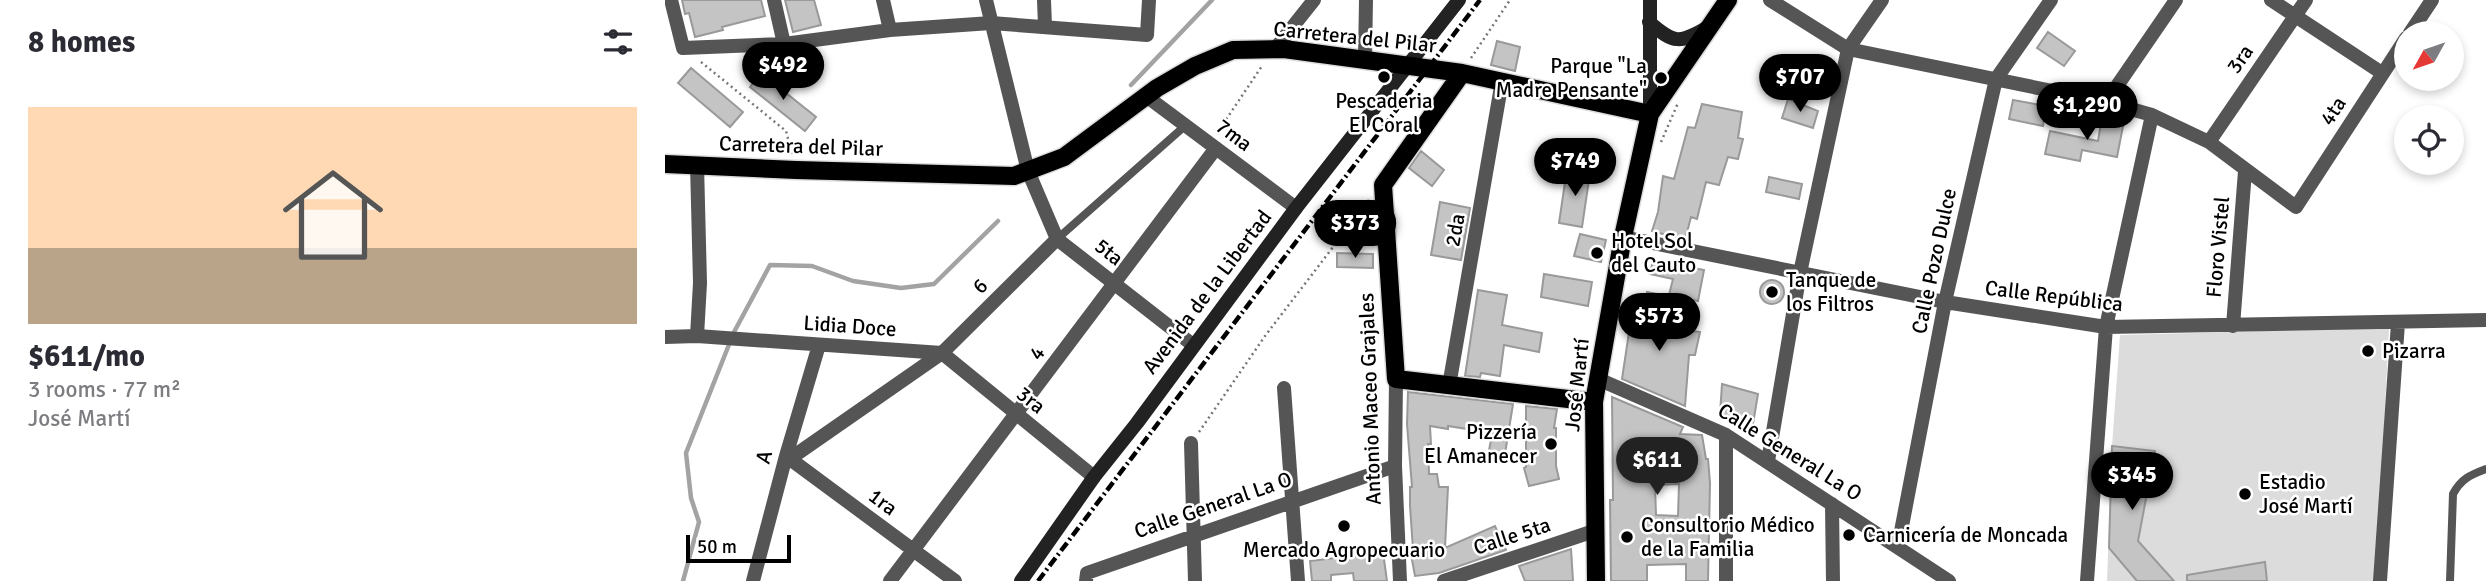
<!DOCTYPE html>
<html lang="en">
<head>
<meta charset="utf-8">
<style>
  :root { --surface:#fff; --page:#f2f2f3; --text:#2b2b33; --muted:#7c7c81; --accent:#000 }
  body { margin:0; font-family:Signika,sans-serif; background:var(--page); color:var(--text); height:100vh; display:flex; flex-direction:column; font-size:26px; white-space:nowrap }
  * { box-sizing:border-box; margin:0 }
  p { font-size:23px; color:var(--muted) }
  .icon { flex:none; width:38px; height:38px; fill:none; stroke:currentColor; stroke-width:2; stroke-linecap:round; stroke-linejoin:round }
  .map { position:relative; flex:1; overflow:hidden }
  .sheet { display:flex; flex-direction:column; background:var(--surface); width:665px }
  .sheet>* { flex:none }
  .needle { width:46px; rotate:230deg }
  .controls { position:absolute; left:1729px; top:21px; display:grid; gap:14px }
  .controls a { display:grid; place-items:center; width:70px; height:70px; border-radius:50%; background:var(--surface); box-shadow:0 4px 10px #0003; font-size:35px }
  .scale { position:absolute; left:21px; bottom:18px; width:105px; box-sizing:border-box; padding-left:7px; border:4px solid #000; border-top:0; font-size:19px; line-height:24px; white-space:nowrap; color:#000; -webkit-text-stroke:5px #fff; paint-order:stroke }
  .price { position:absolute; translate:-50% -60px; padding:0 16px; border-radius:24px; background:var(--accent); color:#fff; font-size:23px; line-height:46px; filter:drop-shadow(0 2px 4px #0008) }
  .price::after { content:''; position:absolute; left:50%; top:42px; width:21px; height:16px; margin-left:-10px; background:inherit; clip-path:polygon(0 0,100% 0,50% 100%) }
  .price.current { background:#222; color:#fff }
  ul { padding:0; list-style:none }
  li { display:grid; align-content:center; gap:14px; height:371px; padding:0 28px }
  li span { display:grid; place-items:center; height:217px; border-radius:0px; color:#555 }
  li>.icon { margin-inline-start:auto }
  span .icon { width:126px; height:126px; fill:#fffc; stroke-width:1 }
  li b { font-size:30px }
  h2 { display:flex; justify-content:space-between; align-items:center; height:84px; padding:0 28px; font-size:30px }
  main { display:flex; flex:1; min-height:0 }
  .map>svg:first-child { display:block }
  .green { fill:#dcdcdc }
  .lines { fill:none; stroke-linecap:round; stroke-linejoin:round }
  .stream { stroke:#a3a3a3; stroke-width:4.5 }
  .building { fill:#c4c4c4; stroke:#999; stroke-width:2; fill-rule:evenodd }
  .primary-casing { stroke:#dbdbdb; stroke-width:21 }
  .path { stroke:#777; stroke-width:2.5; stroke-dasharray:2 3.5; stroke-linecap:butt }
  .service { stroke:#555; stroke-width:8 }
  .minor { stroke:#555; stroke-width:14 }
  .tertiary { stroke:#555; stroke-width:14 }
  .secondary { stroke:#222; stroke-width:14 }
  .primary { stroke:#000; stroke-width:18 }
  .rail { stroke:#000; stroke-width:4.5; stroke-dasharray:10 3.5 2 3.5; stroke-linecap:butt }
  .poi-dot { fill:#000; stroke:#fff; stroke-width:2.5 }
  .labels { text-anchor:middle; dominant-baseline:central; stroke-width:5; stroke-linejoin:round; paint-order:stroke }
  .street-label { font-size:21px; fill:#000; stroke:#fff }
  .poi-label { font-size:21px; fill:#000; stroke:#fff; text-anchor:start }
</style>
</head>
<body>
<main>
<section class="sheet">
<h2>8 homes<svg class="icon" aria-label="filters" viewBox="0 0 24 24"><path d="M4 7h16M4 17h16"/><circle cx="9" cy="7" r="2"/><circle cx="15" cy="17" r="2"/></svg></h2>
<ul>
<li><span style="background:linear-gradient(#ffd9b3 65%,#b9a48a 0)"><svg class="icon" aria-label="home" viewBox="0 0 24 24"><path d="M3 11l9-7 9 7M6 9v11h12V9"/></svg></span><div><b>$611/mo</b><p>3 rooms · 77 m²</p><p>José Martí</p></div></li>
</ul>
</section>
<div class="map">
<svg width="1821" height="581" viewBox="0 0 1821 581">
  <rect width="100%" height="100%" fill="#fff"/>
  <!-- green -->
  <path class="green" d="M 1670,329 L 1724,329 L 1711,581 L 1442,581 L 1447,446 L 1455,335 Z"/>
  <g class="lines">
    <!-- stream -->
    <path class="stream" d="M 466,85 L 547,0
      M 68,334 L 105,265 L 147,266 L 188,281 L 236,288 L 269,284 L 333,221
      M 18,581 L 34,522 L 26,498 L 21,453 L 65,342"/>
  </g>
  <!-- building -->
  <path class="building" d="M 17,0 L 96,0 L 100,16 L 57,27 L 58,30 L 30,37 L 24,13 L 20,14 Z
    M 120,0 L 149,0 L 156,25 L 128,32 Z
    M 1383,32 L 1410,51 L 1399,66 L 1372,48 Z
    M 832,41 L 855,47 L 850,71 L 826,65 Z
    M 26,68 L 78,112 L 65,127 L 13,83 Z
    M 96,73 L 151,117 L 140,131 L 85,87 Z
    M 1123,99 L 1153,111 L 1148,128 L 1117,118 Z
    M 1348,100 L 1381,106 L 1378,126 L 1344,119 Z
    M 1037,104 L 1077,112 L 1073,138 L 1078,139 L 1073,159 L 1063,157 L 1054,185 L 1041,182 L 1032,219 L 1026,217 L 1020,240 L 987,231 L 993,212 L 998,176 L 1009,179 L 1023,127 L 1030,128 Z
    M 1437,117 L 1459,121 L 1452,157 L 1417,150 L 1415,161 L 1380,154 L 1385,131 L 1433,141 Z
    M 756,151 L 779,170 L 767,186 L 744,168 Z
    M 902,169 L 925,173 L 917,227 L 894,223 Z
    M 1104,177 L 1137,184 L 1134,199 L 1101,192 Z
    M 775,202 L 805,208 L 796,260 L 766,255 Z
    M 915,234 L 941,240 L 936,262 L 909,256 Z
    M 672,253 L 708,254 L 708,268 L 672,267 Z
    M 988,260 L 1039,270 L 1033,301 L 1004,295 L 1008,279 L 985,274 Z
    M 879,274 L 927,282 L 923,306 L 876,297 Z
    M1095 292a12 12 0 1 1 24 0a12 12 0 1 1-24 0Z
    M 813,290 L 842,295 L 837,325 L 877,333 L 874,352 L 839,345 L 835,376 L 816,373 L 815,377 L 800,376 Z
    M 982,292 L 998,295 L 994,326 L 1035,332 L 1030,355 L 1024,355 L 1020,406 L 957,379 L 966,319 L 975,321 L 977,301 L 980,302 Z
    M 1057,384 L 1093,394 L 1088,424 L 1055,414 Z
    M 743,392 L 848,404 L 839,460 L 823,456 L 827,434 L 814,431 L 783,426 L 783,429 L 765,426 L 766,444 L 763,444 L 764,474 L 772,474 L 774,487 L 783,487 L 780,548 L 830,526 L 841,550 L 774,573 L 750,576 L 745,549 L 748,549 L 745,506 L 745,487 L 747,487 L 742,424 Z
    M 947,397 L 1018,427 L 1015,434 L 1037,435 L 1041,459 L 1043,459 L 1045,483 L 1043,581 L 1021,581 L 1021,564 L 982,565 L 982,581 L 946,581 L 945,500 L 948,500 ZM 1014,484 L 1013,516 L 991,515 L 990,485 Z
    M 861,406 L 892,409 L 889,428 L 891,428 L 891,466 L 894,479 L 864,486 L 859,468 L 861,467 Z
    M 1447,446 L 1490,451 L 1473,541 L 1509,581 L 1472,581 L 1444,548 Z
    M 906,549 L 908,581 L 860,581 L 854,566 Z
    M 718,552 L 722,581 L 689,581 L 688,573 L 666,575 L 666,581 L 647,581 L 645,561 Z
    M 1600,562 L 1602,581 L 1522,581 L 1522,575 Z"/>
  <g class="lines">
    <!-- primary casing -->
    <g class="primary-casing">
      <path id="primary" d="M 797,73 L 718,185 L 731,379 L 929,402
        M 0,164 L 131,170 L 349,176 L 399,157 L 492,88 L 530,66 L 568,50 L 619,49 L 797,73 L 985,114
        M 931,581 L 929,402 L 958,237 L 985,114 L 1063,0"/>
    </g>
    <!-- path -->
    <path class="path" d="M 806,58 L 845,0
      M 36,62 L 121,131 L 127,154
      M 552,133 L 597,66
      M 996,142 L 1013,103
      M 534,432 L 600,336 L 704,200"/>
    <!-- service -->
    <path class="service" d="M 392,239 L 521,125
      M 1785,581 L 1788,494 C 1796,479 1805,475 1821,469"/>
    <!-- minor -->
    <path class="minor" d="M 6,0 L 18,48 L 119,44 L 225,30 L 326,23 L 482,35 L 484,0
      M 109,0 L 119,44
      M 218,0 L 225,30
      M 379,0 L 380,26
      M 1105,0 L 1183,49 L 1441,102 L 1487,115 L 1544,142 L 1631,207 L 1741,38
      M 1606,0 L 1717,73
      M 1745,33 L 1767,0
      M 610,49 L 649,0
      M 700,59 L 701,0
      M 481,96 L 631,208
      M 1441,102 L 1511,0
      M 1544,142 L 1641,0
      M 958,237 L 1280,302 L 1441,327 L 1821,320
      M 1568,326 L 1580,171
      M 32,336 L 35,283 L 32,164
      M 0,337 L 32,336 L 277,353 L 429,477
      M 933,379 L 1061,435 L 1284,581
      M 784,386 L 837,81
      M 619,388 L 633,581
      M 1061,435 L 1061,581
      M 526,443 L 530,581
      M 121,456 L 290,581
      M 126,458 L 277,353 L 392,239
      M 1103,461 L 1135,273 L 1183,49 L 1217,0
      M 1167,504 L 1168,581
      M 1233,547 L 1280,302 L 1331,79 L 1386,0
      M 88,581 L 121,456 L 154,345
      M 225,581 L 551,148
      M 421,581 L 422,573 L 730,466
      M 779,581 L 929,531
      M 1422,581 L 1441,327 L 1487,115
      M 1715,581 L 1733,323"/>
    <!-- tertiary -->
    <path class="tertiary" d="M 321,0 L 363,171 L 392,239 L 528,345
      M 731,379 L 730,466 L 735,581"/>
    <!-- secondary -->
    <path class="secondary" d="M 985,0 L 985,114
      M 984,22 C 1009,44 1015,44 1043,27
      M 356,581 L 429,477 L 472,423 L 631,208 L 794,0"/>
    <!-- primary -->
    <use href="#primary" class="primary"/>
    <!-- rail -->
    <path class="rail" d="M 373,581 L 815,0"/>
  </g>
  <!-- markers -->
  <g class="poi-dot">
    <circle cx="719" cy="77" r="7"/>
    <circle cx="996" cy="78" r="7"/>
    <circle cx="932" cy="253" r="7"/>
    <circle cx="1107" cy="292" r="7"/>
    <circle cx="1703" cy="351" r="7"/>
    <circle cx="886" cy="444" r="7"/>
    <circle cx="1580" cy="494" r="7"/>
    <circle cx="679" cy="526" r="7"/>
    <circle cx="1184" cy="535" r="7"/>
    <circle cx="962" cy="537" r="7"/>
  </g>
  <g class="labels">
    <!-- street labels -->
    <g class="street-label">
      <text transform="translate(690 37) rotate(6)">Carretera del Pilar</text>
      <text transform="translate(1575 59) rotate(-55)">3ra</text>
      <text transform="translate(1668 111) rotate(-57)">4ta</text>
      <text transform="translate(569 135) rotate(37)">7ma</text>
      <text transform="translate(136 146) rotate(2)">Carretera del Pilar</text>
      <text transform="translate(790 230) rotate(-80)">2da</text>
      <text transform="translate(1553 247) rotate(-85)">Floro Vistel</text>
      <text transform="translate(444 252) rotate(38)">5ta</text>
      <text transform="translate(1269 261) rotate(-78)">Calle Pozo Dulce</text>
      <text transform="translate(315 286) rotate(-45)">6</text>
      <text transform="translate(542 292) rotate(-53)">Avenida de la Libertad</text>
      <text transform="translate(1389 296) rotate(7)">Calle República</text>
      <text transform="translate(185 326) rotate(4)">Lidia Doce</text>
      <text transform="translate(372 353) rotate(-54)">4</text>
      <text transform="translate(912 385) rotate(-84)">José Martí</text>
      <text transform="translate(705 399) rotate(-92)">Antonio Maceo Grajales</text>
      <text transform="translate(366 400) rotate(39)">3ra</text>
      <text transform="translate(1125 452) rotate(32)">Calle General La O</text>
      <text transform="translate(99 457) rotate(-75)">A</text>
      <text transform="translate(218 502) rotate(37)">1ra</text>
      <text transform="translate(548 505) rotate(-19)">Calle General La O</text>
      <text transform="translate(847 536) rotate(-18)">Calle 5ta</text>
    </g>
    <!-- poi labels -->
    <g class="poi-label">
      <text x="982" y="66" text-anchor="end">Parque "La<tspan x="982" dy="24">Madre Pensante"</tspan></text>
      <text x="719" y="101" text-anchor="middle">Pescaderia<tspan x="719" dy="24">El Coral</tspan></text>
      <text x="946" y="241">Hotel Sol<tspan x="946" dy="24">del Cauto</tspan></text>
      <text x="1121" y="280">Tanque de<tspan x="1121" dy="24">los Filtros</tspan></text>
      <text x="1717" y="351">Pizarra</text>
      <text x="872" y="432" text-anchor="end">Pizzería<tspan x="872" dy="24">El Amanecer</tspan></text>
      <text x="1594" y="482">Estadio<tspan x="1594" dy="24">José Martí</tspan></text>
      <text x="976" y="525">Consultorio Médico<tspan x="976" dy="24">de la Familia</tspan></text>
      <text x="1198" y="535">Carnicería de Moncada</text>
      <text x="679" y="550" text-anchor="middle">Mercado Agropecuario</text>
    </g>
  </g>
</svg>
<div class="controls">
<a><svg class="needle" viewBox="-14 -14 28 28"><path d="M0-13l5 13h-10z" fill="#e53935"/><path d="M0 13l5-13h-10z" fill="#7c7c81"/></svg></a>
<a><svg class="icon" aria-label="locate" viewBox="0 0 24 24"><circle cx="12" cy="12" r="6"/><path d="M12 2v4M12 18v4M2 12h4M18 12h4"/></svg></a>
</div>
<div class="scale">50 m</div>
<b class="price" style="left:118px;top:102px">$492</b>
<b class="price" style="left:1135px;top:114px">$707</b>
<b class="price" style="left:1422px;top:142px">$1,290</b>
<b class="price" style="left:910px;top:198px">$749</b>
<b class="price" style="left:690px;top:260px">$373</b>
<b class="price" style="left:994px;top:353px">$573</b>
<b class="price current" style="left:992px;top:497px">$611</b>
<b class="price" style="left:1467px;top:512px">$345</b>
</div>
</main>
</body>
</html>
